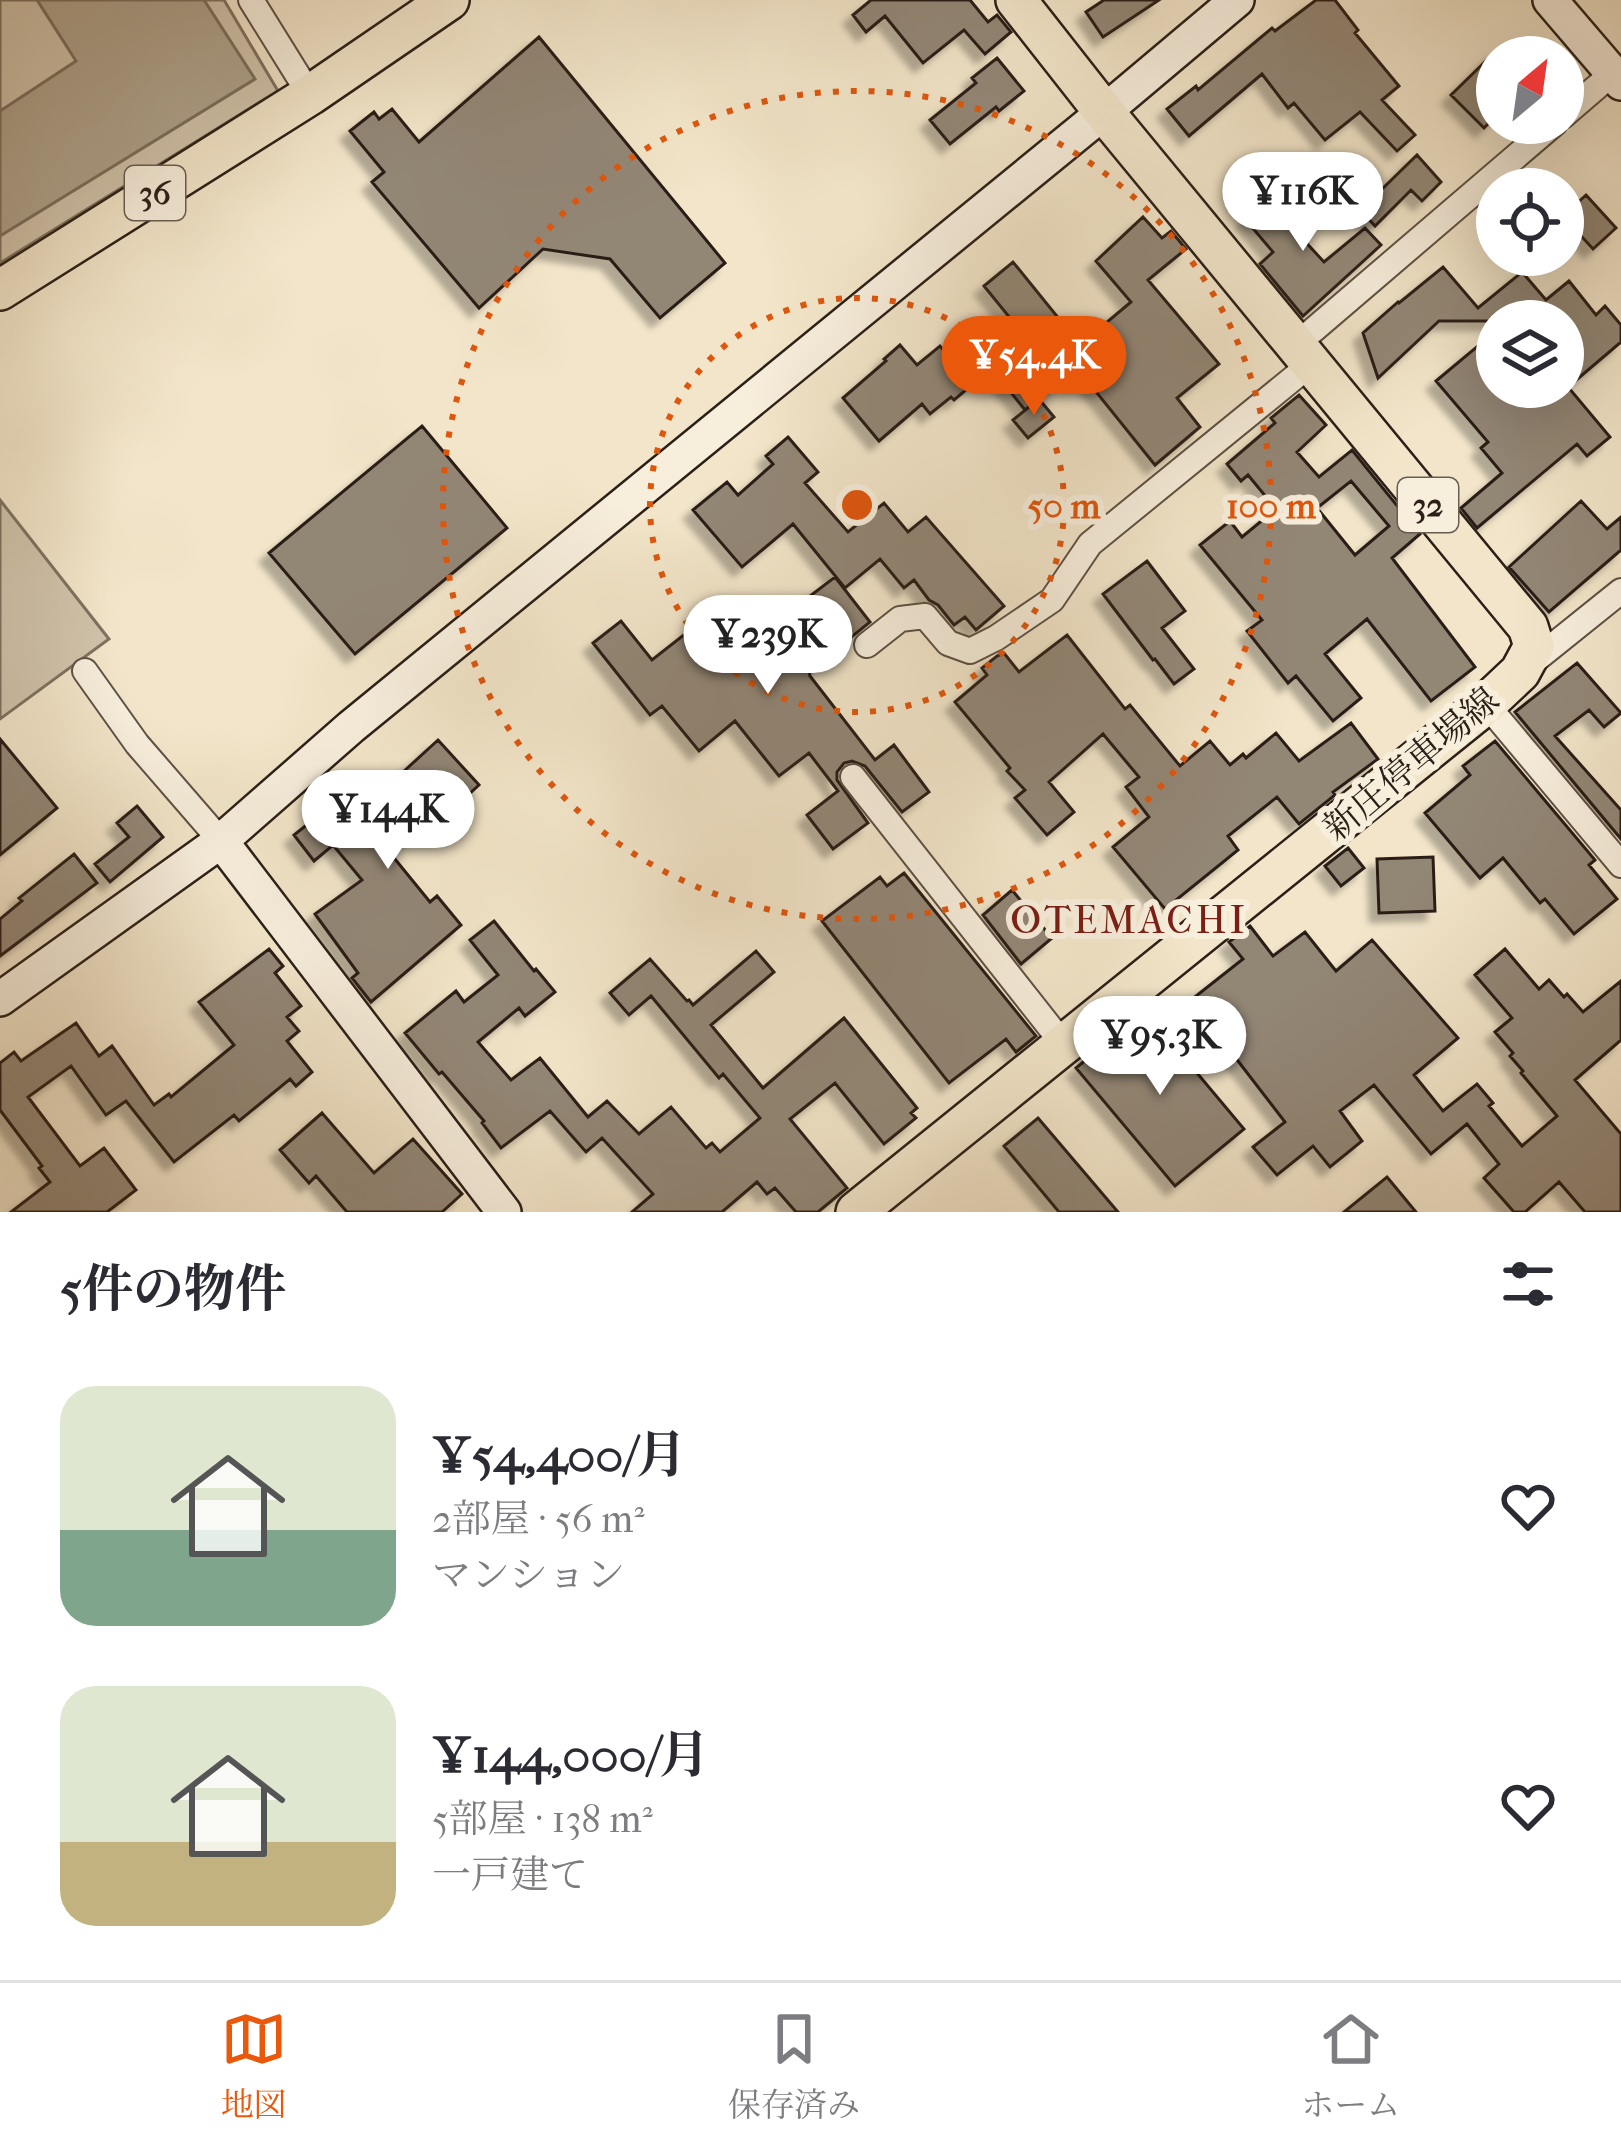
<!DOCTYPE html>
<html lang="ja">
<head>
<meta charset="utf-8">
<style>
  :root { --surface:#fff; --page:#f2f2f3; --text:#2b2b33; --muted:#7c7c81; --line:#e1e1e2; --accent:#ea580c }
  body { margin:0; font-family:"IM FELL French Canon","Noto Serif JP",serif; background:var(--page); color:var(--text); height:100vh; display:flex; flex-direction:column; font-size:45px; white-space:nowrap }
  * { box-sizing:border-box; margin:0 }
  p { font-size:39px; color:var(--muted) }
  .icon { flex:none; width:66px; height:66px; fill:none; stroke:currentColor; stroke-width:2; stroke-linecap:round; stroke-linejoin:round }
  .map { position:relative; height:1212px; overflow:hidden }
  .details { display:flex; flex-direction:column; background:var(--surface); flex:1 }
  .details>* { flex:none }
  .needle { width:78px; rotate:29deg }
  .buttons { position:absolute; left:1476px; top:36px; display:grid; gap:24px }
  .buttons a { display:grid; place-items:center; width:108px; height:108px; border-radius:50%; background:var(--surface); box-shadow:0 12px 48px #0002; font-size:60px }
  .price { position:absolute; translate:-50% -102px; padding:0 27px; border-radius:42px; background:#fff; color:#222; font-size:39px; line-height:78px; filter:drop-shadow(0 3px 6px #0008) }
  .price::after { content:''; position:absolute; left:50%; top:72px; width:36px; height:27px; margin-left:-18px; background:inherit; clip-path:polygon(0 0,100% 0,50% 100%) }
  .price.selected { background:var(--accent); color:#fff }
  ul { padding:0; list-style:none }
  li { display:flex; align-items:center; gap:36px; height:300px; padding:0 60px }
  li span { display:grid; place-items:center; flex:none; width:336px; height:240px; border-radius:36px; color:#555 }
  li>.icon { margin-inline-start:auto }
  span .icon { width:144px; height:144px; fill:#fffc; stroke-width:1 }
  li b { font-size:51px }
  h2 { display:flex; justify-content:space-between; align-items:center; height:144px; padding:0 60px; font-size:51px }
  .tab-bar { display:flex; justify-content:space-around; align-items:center; height:168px; border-top:3px solid var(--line); background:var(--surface); font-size:33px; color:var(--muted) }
  .tab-bar a { display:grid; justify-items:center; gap:6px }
  .tab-bar .selected { color:var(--accent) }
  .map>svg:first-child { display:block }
  .green { fill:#d0c3ab; stroke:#7e7161; stroke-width:3 }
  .water { fill:#aea28c; stroke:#7a6e5d; stroke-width:3 }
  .building { fill:#928674; stroke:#2b1f17; stroke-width:3; fill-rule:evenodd; filter:url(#shadow) }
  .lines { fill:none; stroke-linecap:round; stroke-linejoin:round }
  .street-casing { stroke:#5d5044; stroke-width:28 }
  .secondary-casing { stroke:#2b1f17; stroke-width:38 }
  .primary-casing { stroke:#2b1f17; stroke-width:44 }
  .street { stroke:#f7eedc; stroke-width:24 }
  .secondary { stroke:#f7eedc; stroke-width:33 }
  .primary { stroke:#f2e5c9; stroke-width:39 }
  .ring { fill:none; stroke:#df560d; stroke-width:6; stroke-dasharray:6 12 }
  .labels { text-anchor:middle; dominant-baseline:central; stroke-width:12; stroke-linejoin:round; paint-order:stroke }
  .shield { fill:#f7eedc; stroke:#685d52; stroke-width:3 }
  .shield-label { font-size:33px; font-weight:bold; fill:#2b1f17 }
  .street-label { font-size:36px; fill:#2b1f17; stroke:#f7eedc }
  .neighbourhood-label { font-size:39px; letter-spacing:3px; fill:#7a1f14; stroke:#f7eedc }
  .centre { fill:#df560d; stroke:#f7eedc; stroke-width:6 }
  .ring-label { font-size:36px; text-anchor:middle; font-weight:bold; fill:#df560d; stroke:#f7eedc; stroke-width:12; stroke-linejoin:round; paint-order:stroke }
</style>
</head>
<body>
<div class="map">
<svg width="1621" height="1212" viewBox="0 0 1621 1212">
  <defs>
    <filter id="shadow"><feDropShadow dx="-9" dy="9" stdDeviation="3" flood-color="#0004"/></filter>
  </defs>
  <rect width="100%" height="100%" fill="#f2e5c9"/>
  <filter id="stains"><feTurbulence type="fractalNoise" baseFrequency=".00167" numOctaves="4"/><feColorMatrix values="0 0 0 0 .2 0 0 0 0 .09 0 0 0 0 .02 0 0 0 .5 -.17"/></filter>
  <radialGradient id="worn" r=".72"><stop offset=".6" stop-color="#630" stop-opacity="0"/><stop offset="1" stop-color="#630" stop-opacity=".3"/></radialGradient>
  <!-- green -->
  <path class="green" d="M 0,0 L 224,0 L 278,91 L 0,263 Z
    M 0,500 L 109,639 L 0,719 Z"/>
  <!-- water -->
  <path class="water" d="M 37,0 L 204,0 L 255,79 L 0,236 L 0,111 L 76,61 Z"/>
  <!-- building -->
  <path class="building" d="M 871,0 L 970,0 L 988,22 L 997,15 L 1011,32 L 985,54 L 964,30 L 923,63 L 885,16 L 866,32 L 853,15 Z
    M 1104,0 L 1159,0 L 1103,37 L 1086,12 Z
    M 1316,0 L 1335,0 L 1358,30 L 1355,33 L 1399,86 L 1382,100 L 1415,135 L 1397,151 L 1360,112 L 1325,140 L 1294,103 L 1288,108 L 1262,74 L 1189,136 L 1167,109 L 1196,86 L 1198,90 L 1272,28 L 1275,31 Z
    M 539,37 L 725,263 L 660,318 L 610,259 L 543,249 L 479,308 L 372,182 L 384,172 L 350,131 L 374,112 L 379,119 L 392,109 L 419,142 Z
    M 1497,50 L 1497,115 L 1484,128 L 1451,95 Z
    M 997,58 L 1024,91 L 999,111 L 996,107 L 950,144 L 930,120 L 976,83 L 972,78 Z
    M 1417,155 L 1441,182 L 1422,201 L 1411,190 L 1375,226 L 1350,199 L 1366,183 L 1377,194 Z
    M 1283,187 L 1304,212 L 1289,224 L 1324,262 L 1365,228 L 1381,245 L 1303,316 L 1260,264 L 1273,252 L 1245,219 Z
    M 1586,195 L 1616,228 L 1593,249 L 1563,216 Z
    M 1143,217 L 1162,238 L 1171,231 L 1186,249 L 1148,280 L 1219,364 L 1177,398 L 1200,427 L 1155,465 L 1077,368 L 1025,410 L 1000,379 L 1036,350 L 984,286 L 1013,262 L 1064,325 L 1070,319 L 1087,339 L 1131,302 L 1096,261 Z
    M 1443,267 L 1478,308 L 1522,272 L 1546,300 L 1569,281 L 1596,315 L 1605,306 L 1621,325 L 1621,342 L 1568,387 L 1610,437 L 1587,456 L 1577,444 L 1477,528 L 1461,508 L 1502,473 L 1481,448 L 1488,442 L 1436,381 L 1479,345 L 1497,367 L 1497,387 L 1563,387 L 1563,321 L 1439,321 L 1378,378 L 1363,333 L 1398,302 L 1399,303 Z
    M 900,345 L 917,365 L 940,346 L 973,384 L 954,400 L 951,397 L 930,414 L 922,404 L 879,441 L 843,398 L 886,361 L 884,359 Z
    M 1299,395 L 1326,425 L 1297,452 L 1319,477 L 1352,450 L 1420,534 L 1392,558 L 1475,667 L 1431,701 L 1367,619 L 1325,654 L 1361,698 L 1333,721 L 1296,676 L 1288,683 L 1247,631 L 1262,620 L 1200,545 L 1230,521 L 1242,537 L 1276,509 L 1248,475 L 1241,481 L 1227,464 L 1275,423 L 1271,418 ZM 1351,481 L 1389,526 L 1355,555 L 1317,508 Z
    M 1039,399 L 1054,417 L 1028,438 L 1013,420 Z
    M 422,426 L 507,528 L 355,654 L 269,553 Z
    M 788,437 L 818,472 L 805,483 L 848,532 L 884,503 L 908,532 L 926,517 L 1004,606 L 976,630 L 965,617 L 954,625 L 938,605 L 929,600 L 914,580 L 904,588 L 880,559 L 845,588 L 793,524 L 742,567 L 693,510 L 727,482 L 738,495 L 773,464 L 766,456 Z
    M 1581,501 L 1607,529 L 1621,517 L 1621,550 L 1549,612 L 1509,567 Z
    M 1147,561 L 1185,611 L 1162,628 L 1194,669 L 1174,684 L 1155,659 L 1153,660 L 1103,594 Z
    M 835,577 L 870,622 L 809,671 L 810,676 L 875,760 L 894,745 L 929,792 L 902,812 L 865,766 L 852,761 L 844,763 L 837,772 L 837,780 L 868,823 L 833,849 L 807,815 L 838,791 L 809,753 L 779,776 L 735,721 L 699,751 L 662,706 L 650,715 L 593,643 L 621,621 L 652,660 L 699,623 L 719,648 L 763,614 L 772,625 Z
    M 1067,635 L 1125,709 L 1130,705 L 1180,766 L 1210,741 L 1230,765 L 1243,754 L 1246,758 L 1276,733 L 1299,761 L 1351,723 L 1378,759 L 1333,792 L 1335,795 L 1299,824 L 1277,797 L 1228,836 L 1238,850 L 1165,909 L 1113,847 L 1149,817 L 1126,787 L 1139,777 L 1103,734 L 1049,782 L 1074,812 L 1047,835 L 1015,798 L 1025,790 L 1007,771 L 1010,768 L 955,702 L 987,675 L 982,668 L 997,656 L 1004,653 L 1019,672 Z
    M 1577,663 L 1621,713 L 1604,727 L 1589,710 L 1555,736 L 1621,810 L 1621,839 L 1515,712 Z
    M 0,739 L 57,808 L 0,855 Z
    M 438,740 L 479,785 L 443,818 L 440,814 L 390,853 L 430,902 L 437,896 L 461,925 L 371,1002 L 352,978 L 358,973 L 315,914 L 362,880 L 333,845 L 314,861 L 294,835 L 343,796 L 358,815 L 406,777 L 402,773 Z
    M 1495,741 L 1595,860 L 1589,865 L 1617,899 L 1574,934 L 1545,899 L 1540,903 L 1503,858 L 1480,878 L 1425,813 L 1470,775 L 1463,766 Z
    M 137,806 L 163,837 L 110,882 L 95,864 L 129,837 L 117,823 Z
    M 1348,848 L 1364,868 L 1341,886 L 1325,866 Z
    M 74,854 L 97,883 L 0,956 L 0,919 L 22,901 L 19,898 Z
    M 1433,857 L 1435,911 L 1379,913 L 1377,859 Z
    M 904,873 L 1036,1036 L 1016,1052 L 1006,1039 L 949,1083 L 822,921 L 880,877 L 887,886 Z
    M 1012,890 L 1052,938 L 1021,964 L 983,915 Z
    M 494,921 L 534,971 L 536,969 L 555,992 L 525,1016 L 519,1008 L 478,1042 L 511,1080 L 540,1058 L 588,1117 L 607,1101 L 639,1134 L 671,1107 L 706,1148 L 712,1143 L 720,1152 L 760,1118 L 723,1074 L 719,1078 L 651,996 L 629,1015 L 610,993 L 650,959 L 687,1001 L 689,1000 L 693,1005 L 756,951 L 774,972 L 711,1025 L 763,1088 L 844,1018 L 917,1108 L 911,1113 L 916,1118 L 884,1144 L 835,1083 L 790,1119 L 847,1188 L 818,1212 L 796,1212 L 775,1188 L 767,1194 L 757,1182 L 722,1212 L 632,1212 L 653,1194 L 602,1138 L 586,1152 L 550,1111 L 501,1148 L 482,1123 L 484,1121 L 442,1072 L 439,1074 L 405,1033 L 456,991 L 464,1002 L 498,975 L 470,940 Z
    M 1250,926 L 1273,956 L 1305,932 L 1336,971 L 1372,940 L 1458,1038 L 1414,1075 L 1443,1111 L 1477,1084 L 1493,1103 L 1489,1106 L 1522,1146 L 1557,1116 L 1521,1073 L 1523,1071 L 1510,1056 L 1513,1053 L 1495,1032 L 1512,1018 L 1475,975 L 1505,949 L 1539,989 L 1549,980 L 1564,997 L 1567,994 L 1583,1012 L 1621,981 L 1621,1040 L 1575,1080 L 1621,1134 L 1621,1212 L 1585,1212 L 1559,1182 L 1525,1212 L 1514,1212 L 1484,1178 L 1499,1164 L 1467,1124 L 1431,1154 L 1374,1085 L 1340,1111 L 1362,1141 L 1330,1167 L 1313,1146 L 1277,1175 L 1253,1147 L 1285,1122 L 1191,1000 L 1243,959 L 1229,942 Z
    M 269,949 L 283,966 L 275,973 L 301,1006 L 287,1017 L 299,1031 L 287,1041 L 312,1072 L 296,1086 L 290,1079 L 239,1121 L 234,1115 L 174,1162 L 126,1101 L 106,1115 L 71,1066 L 28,1097 L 80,1166 L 104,1148 L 136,1190 L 107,1212 L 11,1212 L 50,1182 L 39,1168 L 42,1166 L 0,1110 L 0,1063 L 14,1052 L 21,1061 L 76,1023 L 99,1056 L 112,1046 L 154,1105 L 169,1094 L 171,1097 L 234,1045 L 199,1002 Z
    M 1145,1011 L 1244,1129 L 1175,1186 L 1076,1068 Z
    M 322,1113 L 374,1173 L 413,1139 L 462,1194 L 442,1212 L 347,1212 L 316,1176 L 309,1183 L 280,1150 Z
    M 1038,1118 L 1118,1212 L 1059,1212 L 1004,1146 Z
    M 1387,1177 L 1416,1212 L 1344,1212 Z"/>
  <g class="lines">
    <!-- street casing -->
    <g class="street-casing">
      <path id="street" d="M 251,0 L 310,95
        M 1563,116 L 1613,73
        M 1297,344 L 1555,123
        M 867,645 L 900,619 L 925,616 L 948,643 L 970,651 L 996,638 L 1052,600 L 1090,544 L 1312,363
        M 1529,665 L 1621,591
        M 85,671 L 137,744 L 221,841
        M 1486,704 L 1621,865
        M 853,777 L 1064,1045"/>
    </g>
    <!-- secondary casing -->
    <g class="secondary-casing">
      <path id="secondary" d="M 1550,0 L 1621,83
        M 221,841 L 504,1212
        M 0,999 L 221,841 L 351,727 L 1104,112 L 1237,0"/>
    </g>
    <!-- primary casing -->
    <g class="primary-casing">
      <path id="primary" d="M 0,290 L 310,95 L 449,0
        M 856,1212 L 1486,704 L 1520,672 L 1534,646 L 1528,627 L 1104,112 L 1016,0"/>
    </g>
    <!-- street -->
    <use href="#street" class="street"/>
    <!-- secondary -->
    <use href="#secondary" class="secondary"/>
    <!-- primary -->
    <use href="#primary" class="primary"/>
  </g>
  <!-- distance rings -->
  <g class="ring">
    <circle cx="857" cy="505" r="207"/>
    <circle cx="857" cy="505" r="414"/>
  </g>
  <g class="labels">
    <!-- shield labels -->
    <g class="shield">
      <rect x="125" y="166" width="60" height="54" rx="9"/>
      <rect x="1398" y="478" width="60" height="54" rx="9"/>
    </g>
    <g class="shield-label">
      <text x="155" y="193">36</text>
      <text x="1428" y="505">32</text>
    </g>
    <!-- street labels -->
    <g class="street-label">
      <text transform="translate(1411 764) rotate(-40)">新庄停車場線</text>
    </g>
    <!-- neighbourhood labels -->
    <g class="neighbourhood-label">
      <text x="1129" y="920">OTEMACHI</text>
    </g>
  </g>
  <circle cx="857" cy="505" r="18" class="centre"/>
  <g class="ring-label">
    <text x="1064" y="518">50 m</text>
    <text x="1271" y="518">100 m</text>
  </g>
  <rect width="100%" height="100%" filter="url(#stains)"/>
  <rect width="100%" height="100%" fill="url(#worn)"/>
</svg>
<div class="buttons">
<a><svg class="needle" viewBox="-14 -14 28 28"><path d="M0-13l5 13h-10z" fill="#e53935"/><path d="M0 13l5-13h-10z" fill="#7c7c81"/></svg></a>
<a><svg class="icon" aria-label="locate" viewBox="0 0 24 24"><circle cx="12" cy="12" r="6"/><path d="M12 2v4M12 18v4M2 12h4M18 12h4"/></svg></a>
<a><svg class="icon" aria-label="layers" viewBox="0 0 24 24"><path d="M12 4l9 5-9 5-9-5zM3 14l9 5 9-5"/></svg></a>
</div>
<b class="price" style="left:1303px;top:254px">¥116K</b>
<b class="price selected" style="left:1034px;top:418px">¥54.4K</b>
<b class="price" style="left:768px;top:697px">¥239K</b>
<b class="price" style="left:388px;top:872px">¥144K</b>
<b class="price" style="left:1160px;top:1098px">¥95.3K</b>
</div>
<section class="details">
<h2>5件の物件<svg class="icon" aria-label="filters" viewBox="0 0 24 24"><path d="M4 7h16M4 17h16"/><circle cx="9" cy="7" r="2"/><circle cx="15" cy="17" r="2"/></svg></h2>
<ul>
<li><span style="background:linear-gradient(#dfe7d0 60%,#7fa58c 0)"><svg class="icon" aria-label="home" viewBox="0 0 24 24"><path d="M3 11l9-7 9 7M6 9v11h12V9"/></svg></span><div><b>¥54,400/月</b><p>2部屋 · 56 m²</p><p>マンション</p></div><svg class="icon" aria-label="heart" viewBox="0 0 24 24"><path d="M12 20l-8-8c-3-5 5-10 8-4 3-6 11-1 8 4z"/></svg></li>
<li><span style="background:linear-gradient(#dfe7d0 65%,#c2b280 0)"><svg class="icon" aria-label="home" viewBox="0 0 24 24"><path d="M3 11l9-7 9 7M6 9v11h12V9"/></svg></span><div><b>¥144,000/月</b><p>5部屋 · 138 m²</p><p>一戸建て</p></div><svg class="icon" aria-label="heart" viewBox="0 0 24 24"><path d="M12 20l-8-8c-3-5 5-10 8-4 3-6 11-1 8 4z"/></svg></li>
</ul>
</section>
<nav class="tab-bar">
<a class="selected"><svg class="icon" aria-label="map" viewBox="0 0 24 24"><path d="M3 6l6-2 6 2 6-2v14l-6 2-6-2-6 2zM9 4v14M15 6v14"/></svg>地図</a>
<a><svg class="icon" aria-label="saved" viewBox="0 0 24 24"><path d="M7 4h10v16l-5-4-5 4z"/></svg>保存済み</a>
<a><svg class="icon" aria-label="home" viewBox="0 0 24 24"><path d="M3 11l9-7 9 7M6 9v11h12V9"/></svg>ホーム</a>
</nav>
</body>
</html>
